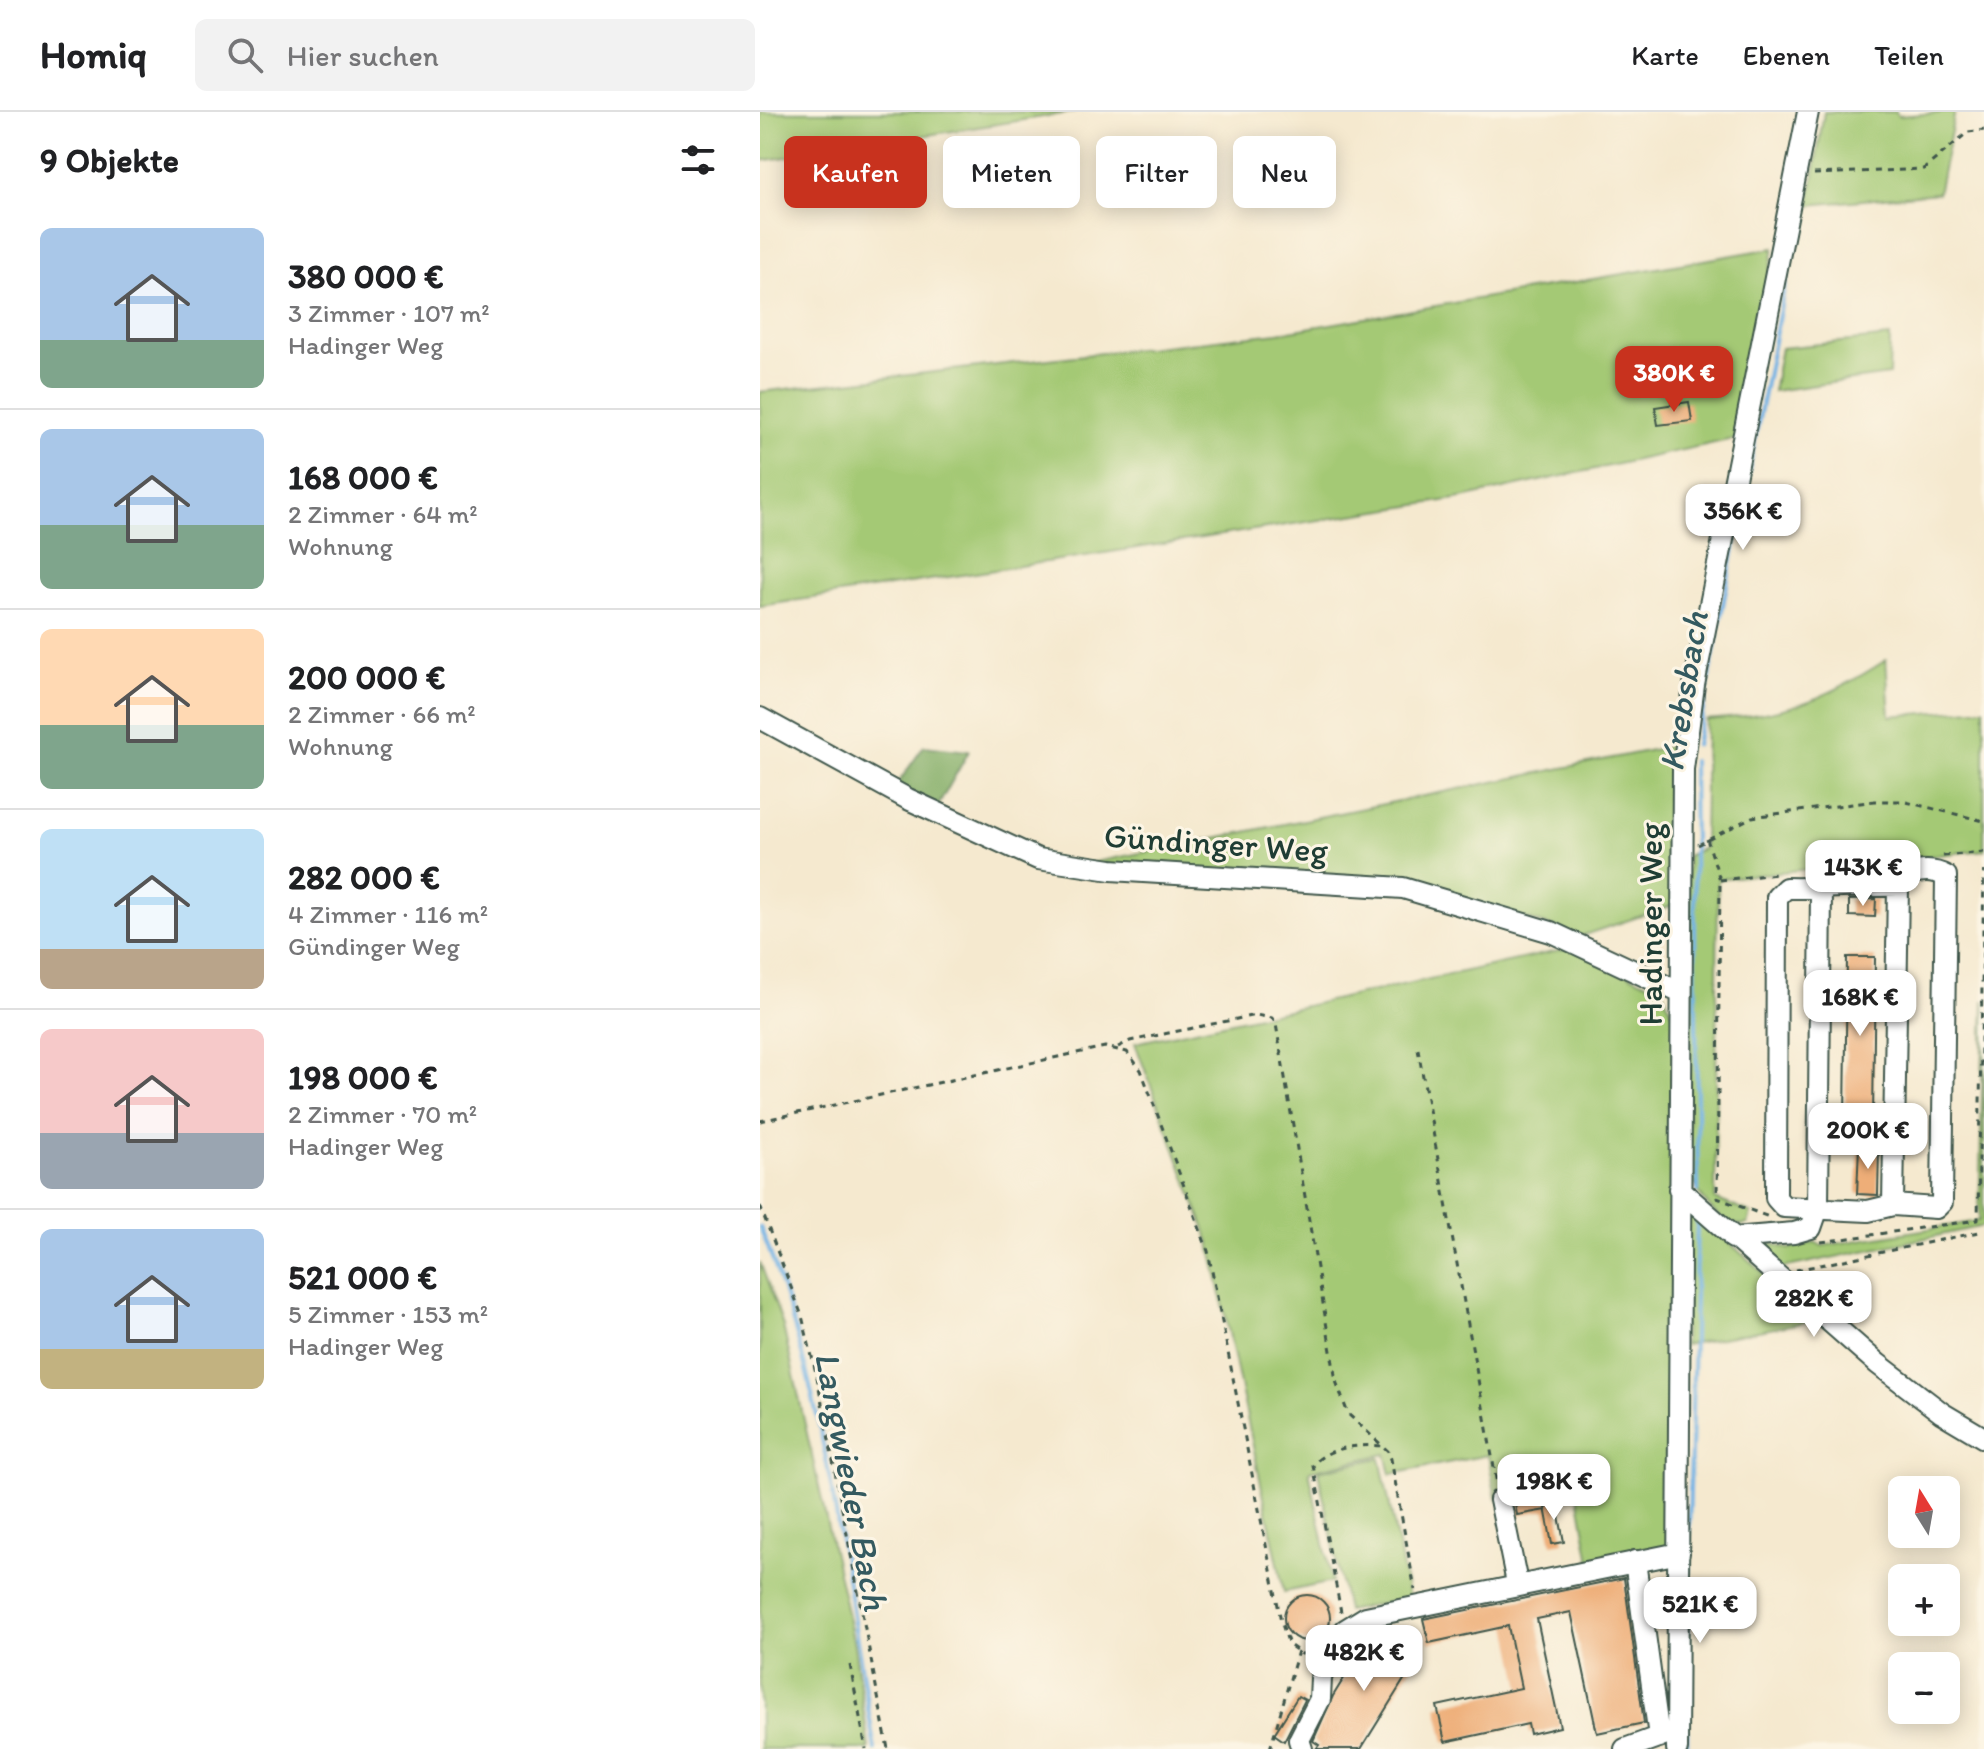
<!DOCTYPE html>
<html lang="de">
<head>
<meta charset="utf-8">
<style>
  :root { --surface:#fff; --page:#f2f2f2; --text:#202124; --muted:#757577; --line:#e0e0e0; --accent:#c8321e }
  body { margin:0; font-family:Itim,sans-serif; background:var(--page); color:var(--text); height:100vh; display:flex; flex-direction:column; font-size:30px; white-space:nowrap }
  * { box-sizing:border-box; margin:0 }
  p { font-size:26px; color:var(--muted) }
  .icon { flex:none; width:44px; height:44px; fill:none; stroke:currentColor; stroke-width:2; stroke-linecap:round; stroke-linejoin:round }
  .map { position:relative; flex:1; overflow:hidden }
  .details { display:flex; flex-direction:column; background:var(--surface); width:760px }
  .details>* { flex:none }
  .top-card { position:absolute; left:24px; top:24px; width:760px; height:72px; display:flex; gap:16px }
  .needle { width:52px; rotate:349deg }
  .buttons { position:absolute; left:1128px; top:1364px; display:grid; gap:16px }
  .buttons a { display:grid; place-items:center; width:72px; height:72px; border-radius:12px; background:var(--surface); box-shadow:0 4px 20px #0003; font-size:40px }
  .price { position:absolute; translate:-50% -68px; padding:0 18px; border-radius:16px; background:#fff; color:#222; font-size:26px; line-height:52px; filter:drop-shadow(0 2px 4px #0008) }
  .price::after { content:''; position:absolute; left:50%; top:48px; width:24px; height:18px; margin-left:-12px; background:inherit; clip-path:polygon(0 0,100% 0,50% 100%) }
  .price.active { background:var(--accent); color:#fff }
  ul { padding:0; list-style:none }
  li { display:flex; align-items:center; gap:24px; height:200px; padding:0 40px }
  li+li { border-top:2px solid var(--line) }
  li span { display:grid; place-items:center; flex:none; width:224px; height:160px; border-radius:12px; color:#555 }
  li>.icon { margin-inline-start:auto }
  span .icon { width:96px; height:96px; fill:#fffc; stroke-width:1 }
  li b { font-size:34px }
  h2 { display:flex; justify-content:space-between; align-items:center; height:96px; padding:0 40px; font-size:34px }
  .pill { padding:0 28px; border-radius:12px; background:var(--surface); box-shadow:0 4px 20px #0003; font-size:28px; line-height:72px }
  .pill.active { background:var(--accent); color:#fff }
  header { display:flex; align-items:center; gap:48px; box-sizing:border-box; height:112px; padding:0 40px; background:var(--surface); border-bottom:2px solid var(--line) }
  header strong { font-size:38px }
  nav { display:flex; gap:44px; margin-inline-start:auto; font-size:28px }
  .search { width:560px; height:72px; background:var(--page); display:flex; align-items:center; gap:20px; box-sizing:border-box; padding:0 28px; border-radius:12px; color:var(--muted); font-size:30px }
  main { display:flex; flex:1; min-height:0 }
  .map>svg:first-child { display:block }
  .green { fill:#a4c974; stroke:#628354; stroke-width:2 }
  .forest { fill:#83ad66; stroke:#51754d; stroke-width:2 }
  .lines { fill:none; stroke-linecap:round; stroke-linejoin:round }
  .stream { stroke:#71b2e5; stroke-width:4 }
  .building { fill:#eeae78 }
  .minor-casing { stroke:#3f574b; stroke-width:24 }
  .path { stroke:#3f574b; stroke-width:3; stroke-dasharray:6 6; stroke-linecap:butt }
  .minor { stroke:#fff; stroke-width:20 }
  .labels { text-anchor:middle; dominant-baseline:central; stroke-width:6; stroke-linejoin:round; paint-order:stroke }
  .street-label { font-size:34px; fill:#1f3d34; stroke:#fcf5e5 }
  .water-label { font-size:36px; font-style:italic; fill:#345a60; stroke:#fcf5e5 }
</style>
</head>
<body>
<header>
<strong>Homiq</strong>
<div class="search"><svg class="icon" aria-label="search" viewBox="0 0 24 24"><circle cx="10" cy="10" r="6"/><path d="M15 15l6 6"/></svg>Hier suchen</div>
<nav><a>Karte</a><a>Ebenen</a><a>Teilen</a></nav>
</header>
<main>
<section class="details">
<h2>9 Objekte<svg class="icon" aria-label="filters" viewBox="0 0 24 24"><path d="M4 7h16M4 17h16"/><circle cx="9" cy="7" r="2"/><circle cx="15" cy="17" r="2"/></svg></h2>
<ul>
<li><span style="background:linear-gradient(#a9c7e8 70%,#7fa58c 0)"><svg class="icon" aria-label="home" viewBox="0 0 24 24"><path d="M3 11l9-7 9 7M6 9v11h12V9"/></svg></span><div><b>380 000 €</b><p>3 Zimmer · 107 m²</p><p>Hadinger Weg</p></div></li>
<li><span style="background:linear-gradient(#a9c7e8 60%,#7fa58c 0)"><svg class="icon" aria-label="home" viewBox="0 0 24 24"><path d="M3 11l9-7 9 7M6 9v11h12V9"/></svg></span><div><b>168 000 €</b><p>2 Zimmer · 64 m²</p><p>Wohnung</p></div></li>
<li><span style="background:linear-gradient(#ffd9b3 60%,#7fa58c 0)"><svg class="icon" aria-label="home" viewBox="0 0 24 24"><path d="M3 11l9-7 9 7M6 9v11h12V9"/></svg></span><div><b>200 000 €</b><p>2 Zimmer · 66 m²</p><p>Wohnung</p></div></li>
<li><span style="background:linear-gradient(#bfe0f5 75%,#b9a48a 0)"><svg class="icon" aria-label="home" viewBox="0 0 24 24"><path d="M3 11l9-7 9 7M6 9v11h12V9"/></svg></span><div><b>282 000 €</b><p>4 Zimmer · 116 m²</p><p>Gündinger Weg</p></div></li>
<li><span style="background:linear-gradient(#f6c9c9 65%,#9aa5b1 0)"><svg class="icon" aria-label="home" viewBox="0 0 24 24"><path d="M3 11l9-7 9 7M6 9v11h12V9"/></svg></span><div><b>198 000 €</b><p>2 Zimmer · 70 m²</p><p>Hadinger Weg</p></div></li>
<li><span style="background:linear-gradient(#a9c7e8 75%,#c2b280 0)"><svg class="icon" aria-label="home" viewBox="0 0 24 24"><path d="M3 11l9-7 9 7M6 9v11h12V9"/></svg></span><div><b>521 000 €</b><p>5 Zimmer · 153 m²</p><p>Hadinger Weg</p></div></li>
</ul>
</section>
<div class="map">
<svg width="1224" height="1637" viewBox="0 0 1224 1637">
  <rect width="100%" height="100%" fill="#fcf5e5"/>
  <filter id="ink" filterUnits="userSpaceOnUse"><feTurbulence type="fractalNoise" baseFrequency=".0125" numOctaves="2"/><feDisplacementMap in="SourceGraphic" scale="16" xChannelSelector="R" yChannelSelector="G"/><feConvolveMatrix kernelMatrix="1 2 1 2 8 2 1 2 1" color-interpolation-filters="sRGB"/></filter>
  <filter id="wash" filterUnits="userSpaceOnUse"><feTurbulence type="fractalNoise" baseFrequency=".006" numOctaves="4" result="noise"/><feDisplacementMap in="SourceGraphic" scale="32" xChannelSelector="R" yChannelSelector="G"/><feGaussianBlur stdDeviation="1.8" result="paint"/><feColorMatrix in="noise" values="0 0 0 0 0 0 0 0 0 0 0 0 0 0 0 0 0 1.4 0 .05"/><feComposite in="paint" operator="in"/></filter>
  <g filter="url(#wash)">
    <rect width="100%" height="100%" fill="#f5e9cf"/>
    <!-- green -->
    <path class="green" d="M 0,0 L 315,0 L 0,49 Z
      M 1064,0 L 1136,0 L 1138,4 L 1195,0 L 1178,81 L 1049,93 Z
      M 1014,136 L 978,326 L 702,386 L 0,494 L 0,280 L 518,221 Z
      M 1130,225 L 1129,263 L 1013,279 L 1021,236 Z
      M 1126,548 L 1130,604 L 1224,596 L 1224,738 L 958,767 L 955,1087 L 991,1101 L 988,1112 C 960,1119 935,1080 929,1058 L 927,744 L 944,736 L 946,608 C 1025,602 1060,591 1126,548 Z
      M 917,633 L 914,793 L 821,824 L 645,768 L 321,753 Z
      M 812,836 L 902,878 L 914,904 L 912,1436 L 830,1449 L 816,1372 L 736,1386 L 728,1343 L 631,1362 L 626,1342 L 549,1359 L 572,1470 L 524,1480 L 450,1131 L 375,931 Z
      M 1224,888 L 1224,1114 L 1023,1156 L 996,1136 L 999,1128 L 1029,1137 L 1055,1130 L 1062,1134 L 1219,1109 Z
      M 925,1091 L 1056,1208 L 924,1233 Z
      M 0,1150 L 23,1214 L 94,1532 L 109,1637 L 0,1637 Z
      M 620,1346 L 649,1486 L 587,1499 L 558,1359 Z"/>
    <!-- forest -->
    <path class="forest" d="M 164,634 L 209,639 L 177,696 L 136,674 Z"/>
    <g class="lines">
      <!-- stream -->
      <path class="stream" d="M 936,633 L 1049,48
        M 933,649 L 938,1079
        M 0,1115 C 67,1280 84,1463 115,1637
        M 927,1637 L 929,1417 L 937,1109"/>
    </g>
    <g id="blocks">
      <!-- building -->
      <path class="building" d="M 929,290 L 932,309 L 898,313 L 895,295 Z
        M 1116,787 L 1115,805 L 1089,804 L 1089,788 Z
        M 1087,845 L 1115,845 L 1113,1008 L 1085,1008 Z
        M 1099,1034 L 1119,1035 L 1118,1083 L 1097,1082 Z
        M 784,1387 L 786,1398 L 757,1403 L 755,1392 Z
        M 796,1388 L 804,1430 L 792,1432 L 784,1390 Z
        M 864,1466 L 884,1611 L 837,1621 L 811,1500 L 777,1507 L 800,1615 L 770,1622 L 768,1612 L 685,1630 L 677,1594 L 761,1576 L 748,1514 L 669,1531 L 663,1507 Z
        M524 1506a23 23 0 1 1 46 0a23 23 0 1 1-46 0Z
        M 612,1517 L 658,1545 L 601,1637 L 556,1637 L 559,1633 L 553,1629 L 573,1584 L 605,1532 L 598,1528 Z
        M 538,1584 L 545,1588 L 524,1629 L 514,1622 Z"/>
    </g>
  </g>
  <g filter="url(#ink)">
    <use href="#blocks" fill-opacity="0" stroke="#3f574b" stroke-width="2"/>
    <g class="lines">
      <!-- minor casing -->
      <g class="minor-casing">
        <path id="minor" d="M 0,606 L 148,687 L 278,747 L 351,758 L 643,776 L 791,820 L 921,881
          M 919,1077 L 1118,1252 L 1182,1301 L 1224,1326
          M 1133,1093 L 1176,1096 L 1182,1090 L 1186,764 C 1170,755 1147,758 1138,774 C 1100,773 1064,777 1026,776 L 1017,785 L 1016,1086 L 1024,1095 L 1108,1099 L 1133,1093 L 1138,774
          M 973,1126 L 1034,1121 L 1051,1116 L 1058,1096 L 1061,777
          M 740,1388 L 757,1471
          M 875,1449 L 899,1625
          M 542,1637 L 539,1628 L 560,1587 L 561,1566 L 572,1537 L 585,1518 L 606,1505 L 919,1441
          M 865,1637 L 909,1621
          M 917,1637 L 923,657 L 934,573 L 1048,0"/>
      </g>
      <!-- path -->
      <path class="path" d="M 1054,62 L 1164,57 L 1208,20 L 1224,18
        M 947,727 L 960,768 L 957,1086 L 1012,1106
        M 938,733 L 992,705 L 1115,689 L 1142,689 L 1224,709
        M 1183,744 L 1224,740
        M 1055,758 L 1139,748
        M 960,768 L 1016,762
        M 358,935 L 370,929 L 496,903 L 512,906 L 516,912 L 576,1269 L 588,1302 L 628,1339 L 631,1347 L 655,1478
        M 658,937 L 737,1372
        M 0,1009 L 345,935 L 367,940 L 381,958 L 448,1139 L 521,1509 L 529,1533 L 542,1542 L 552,1540
        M 0,1094 L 42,1204 L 57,1265 L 128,1637
        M 1061,1130 L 1218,1108 L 1224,759
        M 1036,1158 L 1224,1119
        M 581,1500 L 553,1353 C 567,1335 600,1332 622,1334
        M 90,1553 L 106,1637
        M 510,1637 L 538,1539"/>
      <!-- minor -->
      <use href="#minor" class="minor"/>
    </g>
  </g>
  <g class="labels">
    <!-- street labels -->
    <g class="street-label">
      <text transform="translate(456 731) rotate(4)">Gündinger Weg</text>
      <text transform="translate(890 812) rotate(-90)">Hadinger Weg</text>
    </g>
    <!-- water labels -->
    <g class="water-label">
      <text transform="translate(923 579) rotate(-81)">Krebsbach</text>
      <text transform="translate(92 1369) rotate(79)">Langwieder Bach</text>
    </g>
  </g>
</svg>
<div class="buttons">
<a><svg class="needle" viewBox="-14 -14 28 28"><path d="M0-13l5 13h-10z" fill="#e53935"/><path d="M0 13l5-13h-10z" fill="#757577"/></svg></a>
<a>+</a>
<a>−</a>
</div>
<b class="price active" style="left:914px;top:302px">380K €</b>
<b class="price" style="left:983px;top:440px">356K €</b>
<b class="price" style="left:1103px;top:796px">143K €</b>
<b class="price" style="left:1100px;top:926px">168K €</b>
<b class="price" style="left:1108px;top:1059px">200K €</b>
<b class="price" style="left:1054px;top:1227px">282K €</b>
<b class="price" style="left:794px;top:1410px">198K €</b>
<b class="price" style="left:940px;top:1533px">521K €</b>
<b class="price" style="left:604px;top:1581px">482K €</b>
<div class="top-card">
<a class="pill active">Kaufen</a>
<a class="pill">Mieten</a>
<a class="pill">Filter</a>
<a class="pill">Neu</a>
</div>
</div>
</main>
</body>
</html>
